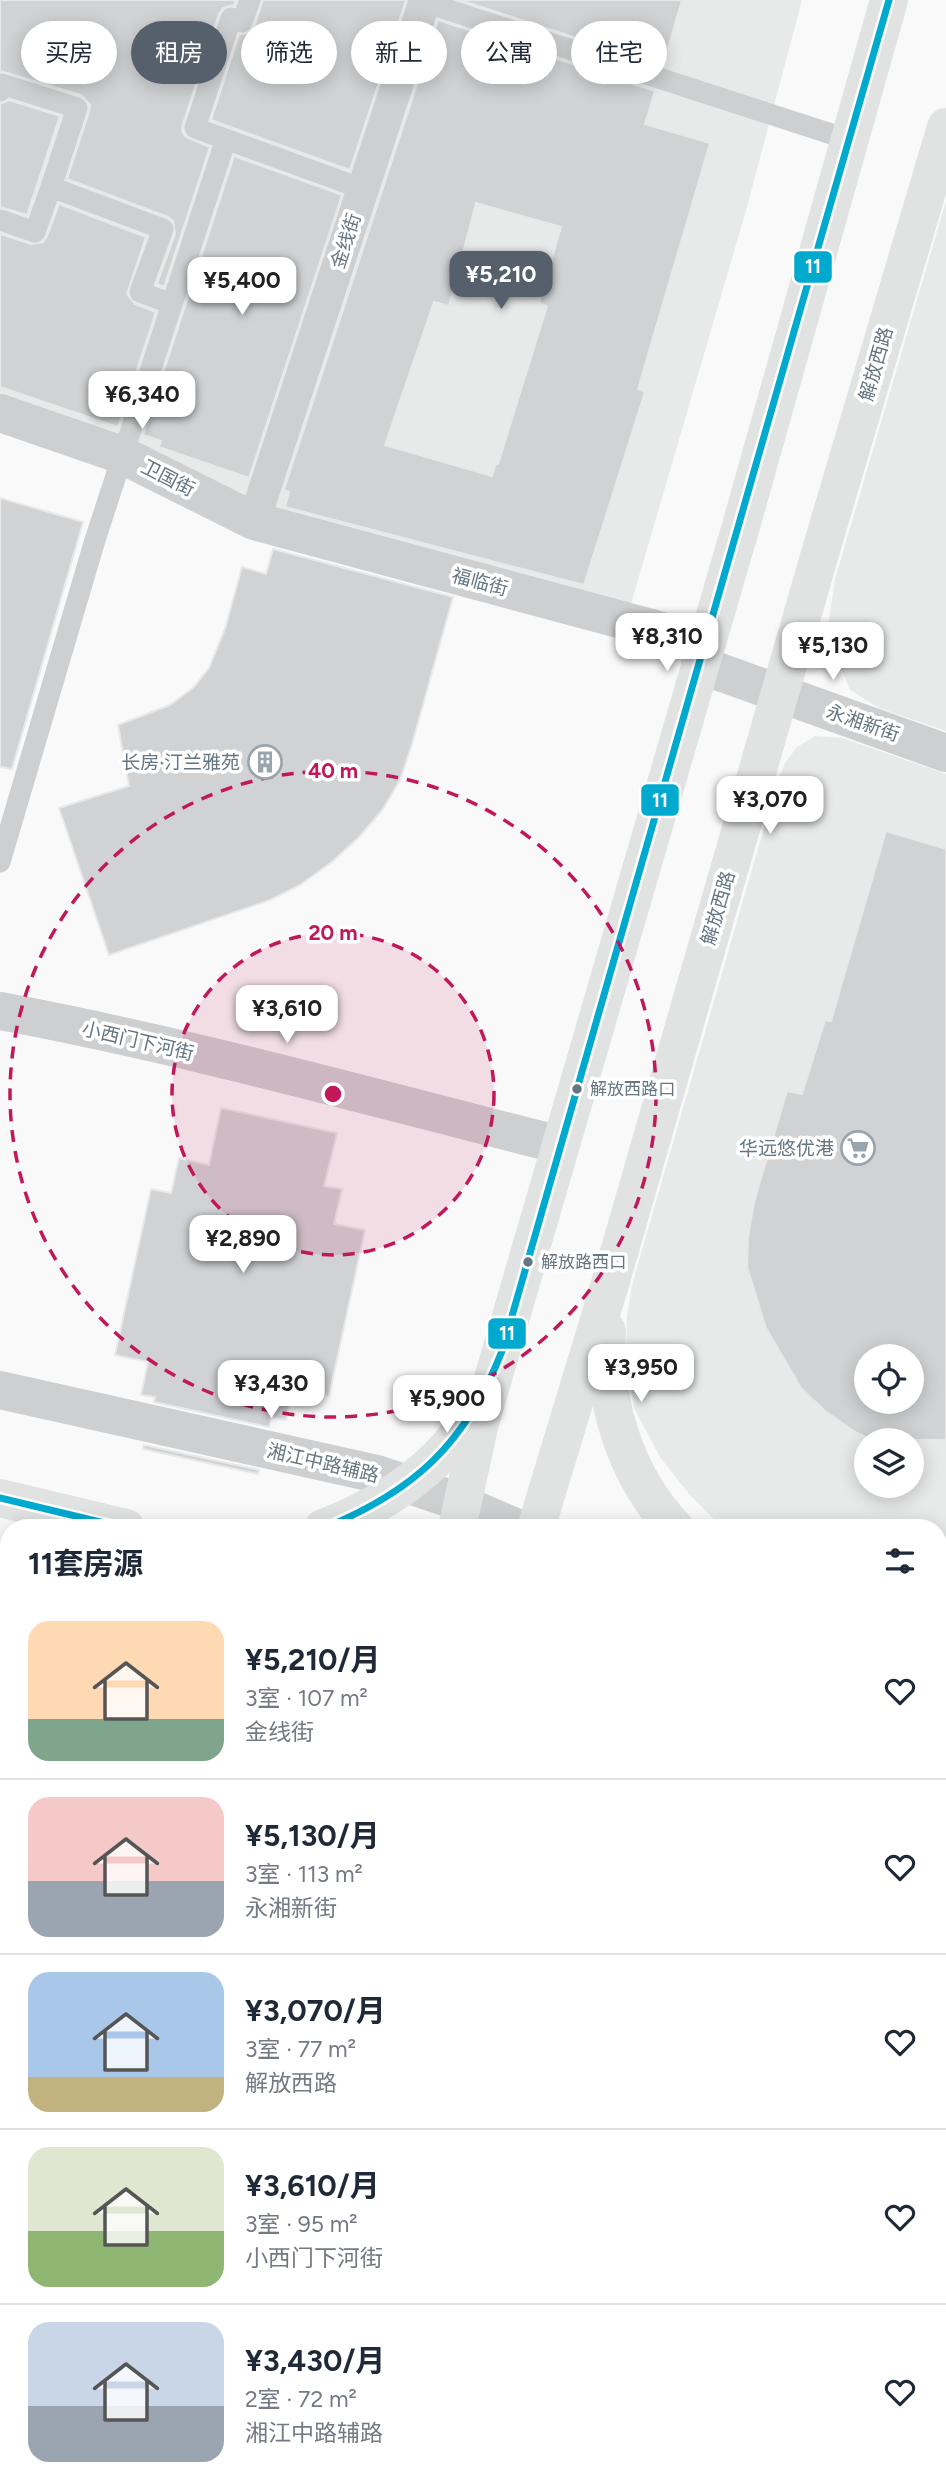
<!DOCTYPE html>
<html lang="zh">
<head>
<meta charset="utf-8">
<style>
  :root { --surface:#fff; --page:#f2f2f3; --text:#1f2937; --muted:#747a83; --line:#e0e1e3; --accent:#56606c }
  body { margin:0; font-family:Figtree,"Noto Sans SC",sans-serif; background:var(--page); color:var(--text); height:100vh; display:flex; flex-direction:column; font-size:26px; white-space:nowrap }
  * { box-sizing:border-box; margin:0 }
  p { font-size:23px; color:var(--muted) }
  .icon { flex:none; width:38px; height:38px; fill:none; stroke:currentColor; stroke-width:2; stroke-linecap:round; stroke-linejoin:round }
  .map { position:relative; flex:1; overflow:hidden }
  .sheet { position:absolute; left:0px; top:1519px; width:947px; height:973px; display:flex; flex-direction:column; background:var(--surface); border-radius:28px 28px 0 0; box-shadow:0 4px 18px #0003 }
  .sheet>* { flex:none }
  .guide { position:absolute; left:21px; top:21px; width:905px; height:63px; display:flex; gap:14px }
  .fabs { position:absolute; left:854px; top:1344px; display:grid; gap:14px }
  .fabs a { display:grid; place-items:center; width:70px; height:70px; border-radius:50%; background:var(--surface); box-shadow:0 4px 18px #0003; font-size:35px }
  .price { position:absolute; translate:-50% -60px; padding:0 16px; border-radius:14px; background:#fff; color:#222; font-size:23px; line-height:46px; filter:drop-shadow(0 2px 4px #0008) }
  .price::after { content:''; position:absolute; left:50%; top:42px; width:21px; height:16px; margin-left:-10px; background:inherit; clip-path:polygon(0 0,100% 0,50% 100%) }
  .price.on { background:var(--accent); color:#fff }
  ul { padding:0; list-style:none }
  li { display:flex; align-items:center; gap:21px; height:175px; padding:0 28px }
  li+li { border-top:2px solid var(--line) }
  li span { display:grid; place-items:center; flex:none; width:196px; height:140px; border-radius:21px; color:#555 }
  li>.icon { margin-inline-start:auto }
  span .icon { width:84px; height:84px; fill:#fffc; stroke-width:1 }
  li b { font-size:30px }
  h2 { display:flex; justify-content:space-between; align-items:center; height:84px; padding:0 28px; font-size:30px }
  .tag { padding:0 24px; border-radius:32px; background:var(--surface); box-shadow:0 4px 18px #0003; font-size:24px; line-height:63px }
  .tag.on { background:var(--accent); color:#fff }
  .map>svg:first-child { display:block }
  .built { fill:#e8e9e9; fill-rule:evenodd }
  .green { fill:#e8ebe6 }
  .water { fill:#ced6d9 }
  .building { fill:#d0d2d3; stroke:#e8e8e8; stroke-width:2; fill-rule:evenodd }
  .lines { fill:none; stroke-linecap:round; stroke-linejoin:round }
  .service { stroke:#cecfd0; stroke-width:21 }
  .pedestrian { stroke:#cecfd0; stroke-width:32 }
  .minor { stroke:#cecfd0; stroke-width:38 }
  .tertiary { stroke:#cecfd0; stroke-width:38 }
  .secondary { stroke:#e1e2e2; stroke-width:38 }
  .primary { stroke:#e1e2e2; stroke-width:38 }
  .bus-1-casing { stroke:#fff; stroke-width:12 }
  .bus-1 { stroke:#00a9ce; stroke-width:7 }
  .ring { fill:none; stroke:#c2185b; stroke-width:3.5; stroke-dasharray:12 9 }
  .bus-dot { fill:#657683; stroke:#fff; stroke-width:2.5 }
  .labels { text-anchor:middle; dominant-baseline:central; stroke-width:7; stroke-linejoin:round; paint-order:stroke }
  .bus-label { font-size:17px; fill:#657683; stroke:#fff; text-anchor:start }
  .street-label { font-size:19px; fill:#657683; stroke:#fff }
  .poi-label { font-size:19px; fill:#657683; stroke:#fff; text-anchor:end }
  .centre { fill:#c2185b; stroke:#fff; stroke-width:3.5 }
  .ring-label { font-size:21px; text-anchor:middle; font-weight:bold; fill:#c2185b; stroke:#fff; stroke-width:7; stroke-linejoin:round; paint-order:stroke }
  .line-badge { stroke:#fff; stroke-width:2.5 }
  .badge-label { font-size:19px; text-anchor:middle; font-weight:bold; fill:#fff }
</style>
</head>
<body>
<div class="map">
<svg width="946" height="2492" viewBox="0 0 946 2492">
  <rect width="100%" height="100%" fill="#f9f9f9"/>
  <!-- built -->
  <path class="built" d="M 0,0 L 802,0 L 747,207 L 626,621 L 254,521 L 0,413 Z
    M 946,201 L 946,731 L 879,708 L 850,690 L 827,634 L 835,579 Z
    M 815,736 L 843,738 L 946,774 L 946,1583 L 938,1583 L 938,1528 L 723,1528 L 689,1494 L 660,1457 L 634,1408 L 626,1360 L 627,1316 L 633,1281 L 777,783 L 785,763 L 797,747 ZM 866,1356 L 912,1356 L 912,1402 L 866,1402 ZM 866,1440 L 912,1440 L 912,1486 L 866,1486 Z"/>
  <!-- green -->
  <path class="green" d="M 0,1791 L 9,1793 L 9,2140 L 0,2138 Z
    M 938,1930 L 946,1931 L 946,2227 L 938,2226 Z"/>
  <!-- water -->
  <path class="water" d="M 0,2138 L 9,2140 L 9,2483 L 938,2483 L 938,2226 L 946,2227 L 946,2492 L 0,2492 Z"/>
  <!-- building -->
  <path class="building" d="M 0,0 L 236,0 L 234,5 L 223,8 L 219,14 L 183,124 L 182,131 L 186,137 L 210,147 L 164,287 L 157,284 L 175,234 L 173,221 L 168,217 L 67,179 L 89,112 L 90,105 L 81,95 L 0,71 Z
    M 263,0 L 406,0 L 350,170 L 211,120 L 239,35 L 250,32 L 254,27 Z
    M 460,0 L 682,0 L 663,66 Z
    M 438,20 L 655,91 L 645,124 L 710,143 L 638,389 L 645,392 L 584,585 L 285,507 L 289,492 L 284,490 ZM 476,203 L 561,227 L 539,303 L 547,306 L 498,464 L 496,463 L 492,476 L 385,445 L 434,302 L 449,306 Z
    M 9,100 L 60,116 L 27,215 L 0,207 L 0,104 Z
    M 234,156 L 342,195 L 249,478 L 159,447 L 161,441 L 143,435 Z
    M 59,204 L 146,237 L 127,294 L 135,304 L 156,312 L 118,427 L 0,387 L 0,234 L 31,244 L 43,242 L 47,236 Z
    M 0,498 L 83,522 L 12,769 L 0,767 Z
    M 273,549 L 453,597 L 412,744 L 400,780 L 383,809 L 360,836 L 333,861 L 300,885 L 270,900 L 109,955 L 59,808 L 129,786 L 118,725 L 170,705 L 194,687 L 209,668 L 225,629 L 242,567 L 266,574 Z
    M 886,831 L 946,849 L 946,1440 L 872,1440 L 855,1432 L 825,1411 L 801,1388 L 766,1328 L 747,1267 L 748,1237 L 754,1202 L 787,1091 L 802,1094 L 825,1020 L 831,1021 ZM 866,1356 L 912,1356 L 912,1402 L 866,1402 Z
    M 221,1108 L 337,1133 L 324,1186 L 342,1189 L 334,1224 L 365,1230 L 329,1396 L 293,1388 L 286,1420 L 271,1417 L 269,1427 L 154,1402 L 155,1397 L 141,1395 L 148,1362 L 115,1355 L 151,1189 L 171,1193 L 179,1158 L 209,1165 Z
    M 144,1445 L 259,1470 L 258,1474 L 143,1449 Z"/>
  <g class="lines">
    <!-- service -->
    <path class="service" d="M 250,0 L 242,22 L 231,18 L 195,128 L 363,189
      M 424,2 L 850,140
      M 0,91 L 2,84 L 77,108 L 51,187 L 163,229 L 140,292 L 172,304
      M 0,220 L 35,232 L 51,187
      M 0,862 L 95,540 L 226,139"/>
    <!-- pedestrian -->
    <path class="pedestrian" d="M 254,521 L 425,0"/>
    <!-- minor -->
    <path class="minor" d="M 0,413 L 122,455 L 254,521 L 648,627 L 706,645
      M 700,665 L 946,753
      M 0,1011 C 188,1046 374,1098 560,1145"/>
    <!-- tertiary -->
    <path class="tertiary" d="M 0,1390 L 377,1474 L 448,1498 L 517,1528
      M 938,1617 L 946,1618
      M 0,1741 L 9,1743
      M 938,1887 L 946,1888"/>
    <!-- secondary -->
    <path class="secondary" d="M 607,1331 C 602,1401 626,1477 675,1528
      M 323,1528 C 385,1505 444,1466 476,1407
      M 457,1528 L 480,1423 L 741,526 L 889,0
      M 536,1528 L 610,1284 L 821,550 L 946,127"/>
    <!-- primary -->
    <path class="primary" d="M 0,1498 L 126,1528
      M 0,1634 L 9,1636
      M 938,1701 L 946,1702
      M 938,1791 L 946,1792"/>
    <!-- bus-1 casing -->
    <g class="bus-1-casing">
      <path id="bus-1" d="M 0,1498 L 125,1528
        M 324,1528 C 415,1491 466,1443 502,1351 L 889,0"/>
    </g>
    <!-- bus-1 -->
    <use href="#bus-1" class="bus-1"/>
  </g>
  <!-- distance rings -->
  <circle cx="333" cy="1094" r="161" fill="#c2185b" fill-opacity=".12"/>
  <g class="ring">
    <circle cx="333" cy="1094" r="161"/>
    <circle cx="333" cy="1094" r="323"/>
  </g>
  <!-- icons -->
  <defs>
    <g id="building-ring" transform="scale(1.75)"><circle r="9.5" fill="#fff" stroke="#99a4ac" stroke-width="1.5"/><path d="M-4-6H4V6H1V3H-1V6H-4ZM-2.5-4.3h1.7v1.8h-1.7ZM.8-4.3h1.7v1.8H.8ZM-2.5-1h1.7V.8h-1.7ZM.8-1h1.7V.8H.8Z" fill="#99a4ac"/></g>
    <g id="supermarket-ring" transform="scale(1.75)"><circle r="9.5" fill="#fff" stroke="#99a4ac" stroke-width="1.5"/><path d="M-6-5.5h2.5l.6 2H6L4.5 2H-2.5L-4.4-4H-6ZM-1.5 3.2a1.3 1.3 0 1 0 .1 0ZM3 3.2a1.3 1.3 0 1 0 .1 0Z" fill="#99a4ac"/></g>
  </defs>
  <g fill-rule="evenodd">
    <use href="#building-ring" x="265" y="762"/>
    <use href="#supermarket-ring" x="858" y="1148"/>
  </g>
  <!-- markers -->
  <g class="bus-dot">
    <circle cx="577" cy="1089" r="6"/>
    <circle cx="528" cy="1262" r="6"/>
  </g>
  <g class="labels">
    <!-- bus labels -->
    <g class="bus-label">
      <text x="590" y="1089">解放西路口</text>
      <text x="541" y="1262">解放路西口</text>
    </g>
    <!-- street labels -->
    <g class="street-label">
      <text transform="translate(346 241) rotate(-72)">金线街</text>
      <text transform="translate(876 364) rotate(-74)">解放西路</text>
      <text transform="translate(168 478) rotate(27)">卫国街</text>
      <text transform="translate(480 582) rotate(15)">福临街</text>
      <text transform="translate(863 723) rotate(19)">永湘新街</text>
      <text transform="translate(718 908) rotate(-74)">解放西路</text>
      <text transform="translate(138 1041) rotate(13)">小西门下河街</text>
      <text transform="translate(323 1463) rotate(13)">湘江中路辅路</text>
    </g>
    <!-- poi labels -->
    <g class="poi-label">
      <text x="240" y="762">长房·汀兰雅苑</text>
      <text x="834" y="1148">华远悠优港</text>
    </g>
  </g>
  <circle cx="333" cy="1094" r="10" class="centre"/>
  <g class="ring-label">
    <text x="333" y="778">40 m</text>
    <text x="333" y="940">20 m</text>
  </g>
  <g class="line-badge">
    <rect x="793" y="250" width="40" height="34" rx="7" fill="#00a9ce"/>
    <rect x="640" y="783" width="40" height="34" rx="7" fill="#00a9ce"/>
    <rect x="487" y="1317" width="40" height="33" rx="7" fill="#00a9ce"/>
  </g>
  <g class="badge-label">
    <text x="813" y="273">11</text>
    <text x="660" y="807">11</text>
    <text x="507" y="1340">11</text>
  </g>
</svg>
<div class="fabs">
<a><svg class="icon" aria-label="locate" viewBox="0 0 24 24"><circle cx="12" cy="12" r="6"/><path d="M12 2v4M12 18v4M2 12h4M18 12h4"/></svg></a>
<a><svg class="icon" aria-label="layers" viewBox="0 0 24 24"><path d="M12 4l9 5-9 5-9-5zM3 14l9 5 9-5"/></svg></a>
</div>
<b class="price on" style="left:501px;top:311px">¥5,210</b>
<b class="price" style="left:242px;top:317px">¥5,400</b>
<b class="price" style="left:142px;top:431px">¥6,340</b>
<b class="price" style="left:667px;top:673px">¥8,310</b>
<b class="price" style="left:833px;top:682px">¥5,130</b>
<b class="price" style="left:770px;top:836px">¥3,070</b>
<b class="price" style="left:287px;top:1045px">¥3,610</b>
<b class="price" style="left:243px;top:1275px">¥2,890</b>
<b class="price" style="left:641px;top:1404px">¥3,950</b>
<b class="price" style="left:271px;top:1420px">¥3,430</b>
<b class="price" style="left:447px;top:1435px">¥5,900</b>
<div class="guide">
<a class="tag">买房</a>
<a class="tag on">租房</a>
<a class="tag">筛选</a>
<a class="tag">新上</a>
<a class="tag">公寓</a>
<a class="tag">住宅</a>
</div>
<section class="sheet">
<h2>11套房源<svg class="icon" aria-label="filters" viewBox="0 0 24 24"><path d="M4 7h16M4 17h16"/><circle cx="9" cy="7" r="2"/><circle cx="15" cy="17" r="2"/></svg></h2>
<ul>
<li><span style="background:linear-gradient(#ffd9b3 70%,#7fa58c 0)"><svg class="icon" aria-label="home" viewBox="0 0 24 24"><path d="M3 11l9-7 9 7M6 9v11h12V9"/></svg></span><div><b>¥5,210/月</b><p>3室 · 107 m²</p><p>金线街</p></div><svg class="icon" aria-label="heart" viewBox="0 0 24 24"><path d="M12 20l-8-8c-3-5 5-10 8-4 3-6 11-1 8 4z"/></svg></li>
<li><span style="background:linear-gradient(#f6c9c9 60%,#9aa5b1 0)"><svg class="icon" aria-label="home" viewBox="0 0 24 24"><path d="M3 11l9-7 9 7M6 9v11h12V9"/></svg></span><div><b>¥5,130/月</b><p>3室 · 113 m²</p><p>永湘新街</p></div><svg class="icon" aria-label="heart" viewBox="0 0 24 24"><path d="M12 20l-8-8c-3-5 5-10 8-4 3-6 11-1 8 4z"/></svg></li>
<li><span style="background:linear-gradient(#a9c7e8 75%,#c2b280 0)"><svg class="icon" aria-label="home" viewBox="0 0 24 24"><path d="M3 11l9-7 9 7M6 9v11h12V9"/></svg></span><div><b>¥3,070/月</b><p>3室 · 77 m²</p><p>解放西路</p></div><svg class="icon" aria-label="heart" viewBox="0 0 24 24"><path d="M12 20l-8-8c-3-5 5-10 8-4 3-6 11-1 8 4z"/></svg></li>
<li><span style="background:linear-gradient(#dfe7d0 60%,#8fb573 0)"><svg class="icon" aria-label="home" viewBox="0 0 24 24"><path d="M3 11l9-7 9 7M6 9v11h12V9"/></svg></span><div><b>¥3,610/月</b><p>3室 · 95 m²</p><p>小西门下河街</p></div><svg class="icon" aria-label="heart" viewBox="0 0 24 24"><path d="M12 20l-8-8c-3-5 5-10 8-4 3-6 11-1 8 4z"/></svg></li>
<li><span style="background:linear-gradient(#c9d6e8 60%,#9aa5b1 0)"><svg class="icon" aria-label="home" viewBox="0 0 24 24"><path d="M3 11l9-7 9 7M6 9v11h12V9"/></svg></span><div><b>¥3,430/月</b><p>2室 · 72 m²</p><p>湘江中路辅路</p></div><svg class="icon" aria-label="heart" viewBox="0 0 24 24"><path d="M12 20l-8-8c-3-5 5-10 8-4 3-6 11-1 8 4z"/></svg></li>
</ul>
</section>
</div>
</body>
</html>
